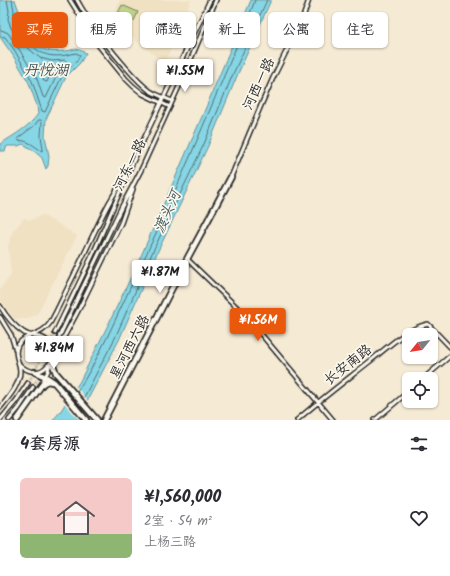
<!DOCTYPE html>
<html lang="zh">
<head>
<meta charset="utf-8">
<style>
  :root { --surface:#fff; --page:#f2f2f3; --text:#2b2b33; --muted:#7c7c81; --accent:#ea580c }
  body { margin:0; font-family:Kalam,"LXGW WenKai TC",sans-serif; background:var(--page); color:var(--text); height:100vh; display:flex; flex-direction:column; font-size:15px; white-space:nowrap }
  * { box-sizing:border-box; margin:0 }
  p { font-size:13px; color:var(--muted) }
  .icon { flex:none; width:22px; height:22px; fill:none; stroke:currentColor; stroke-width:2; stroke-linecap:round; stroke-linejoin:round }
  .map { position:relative; height:420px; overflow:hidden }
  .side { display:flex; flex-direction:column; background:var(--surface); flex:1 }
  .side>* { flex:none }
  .guide { position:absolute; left:12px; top:12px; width:426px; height:36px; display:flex; gap:8px }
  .needle { width:26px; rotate:240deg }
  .fabs { position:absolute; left:402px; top:328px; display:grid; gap:8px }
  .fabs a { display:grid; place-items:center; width:36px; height:36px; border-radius:6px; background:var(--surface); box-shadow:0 1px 3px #0004; font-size:20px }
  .price { position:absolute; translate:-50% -34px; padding:0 9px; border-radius:4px; background:#fff; color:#222; font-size:13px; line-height:26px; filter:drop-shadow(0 1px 2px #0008) }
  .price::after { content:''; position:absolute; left:50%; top:24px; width:12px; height:9px; margin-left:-6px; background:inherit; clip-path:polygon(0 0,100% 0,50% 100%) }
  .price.current { background:var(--accent); color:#fff }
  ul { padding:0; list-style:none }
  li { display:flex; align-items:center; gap:12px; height:100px; padding:0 20px }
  li span { display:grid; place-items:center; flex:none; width:112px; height:80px; border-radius:6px; color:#555 }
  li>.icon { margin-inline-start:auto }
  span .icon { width:48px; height:48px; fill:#fffc; stroke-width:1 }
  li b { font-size:17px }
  h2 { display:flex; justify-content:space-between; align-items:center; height:48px; padding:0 20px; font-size:17px }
  .chip { padding:0 14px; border-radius:6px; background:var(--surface); box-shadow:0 1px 3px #0004; font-size:14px; line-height:36px }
  .chip.current { background:var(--accent); color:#fff }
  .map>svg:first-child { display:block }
  .built { fill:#f0e1c3 }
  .green { fill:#bfd389; stroke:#757f5a }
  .water { fill:#87d6e5; stroke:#62929b }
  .pier { fill:#f5ead4 }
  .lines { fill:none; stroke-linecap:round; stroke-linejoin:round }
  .shore { stroke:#506f75; stroke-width:1 }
  .street-tunnel { stroke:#cdc4b2; stroke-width:3; stroke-dasharray:3 1.5; stroke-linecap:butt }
  .street-casing { stroke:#2b2b2b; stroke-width:6 }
  .secondary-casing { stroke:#2b2b2b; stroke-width:8 }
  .street { stroke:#fbf7ec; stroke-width:3 }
  .secondary { stroke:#fbf7ec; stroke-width:4.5 }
  .labels { text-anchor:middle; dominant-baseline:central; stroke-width:3.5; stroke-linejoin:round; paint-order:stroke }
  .street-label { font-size:14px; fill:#2b2b2b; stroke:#fbf7ec }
  .water-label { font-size:15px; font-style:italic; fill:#42565a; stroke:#fbf7ec }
</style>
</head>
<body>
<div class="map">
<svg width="450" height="420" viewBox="0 0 450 420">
  <rect width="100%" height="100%" fill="#f5ead4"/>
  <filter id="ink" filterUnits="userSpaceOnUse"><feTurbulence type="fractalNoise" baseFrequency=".025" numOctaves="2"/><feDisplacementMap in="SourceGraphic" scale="8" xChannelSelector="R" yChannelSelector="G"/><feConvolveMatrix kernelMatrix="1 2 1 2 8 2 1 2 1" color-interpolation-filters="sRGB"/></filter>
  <g filter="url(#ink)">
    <!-- built -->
    <path class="built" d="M 120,0 L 191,0 L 165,63 L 135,40 L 113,17 Z
      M 42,215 L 60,225 L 77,236 L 37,314 L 27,319 L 14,319 L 0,299 L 0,289 L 11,275 L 8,246 L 13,231 L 24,218 L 31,220 Z"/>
    <!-- green -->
    <path class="green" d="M 122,5 L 138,12 L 134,21 L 118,13 Z"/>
    <!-- water -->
    <path class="water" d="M 0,0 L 15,0 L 19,11 L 16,17 L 19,25 L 26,26 C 36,45 41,54 65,51 C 69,51 73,49 77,49 C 80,50 84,52 86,53 L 80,63 L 66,77 L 46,119 L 45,136 L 49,156 L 48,166 L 46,169 L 42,158 L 33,150 L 23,144 L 18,146 L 7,146 L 5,151 L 0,151 L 0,144 C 14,135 29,127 38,114 L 37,106 L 29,83 L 12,54 L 0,37 Z
      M 251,0 L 271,0 L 237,76 L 208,146 L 157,253 L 119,340 L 77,420 L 53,420 L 60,412 L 80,381 L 109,323 L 141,256 L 204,112 Z"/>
    <!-- pier -->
    <path class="pier" d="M 75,385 L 89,402 L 79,420 L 64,403 Z"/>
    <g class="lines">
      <!-- shore -->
      <path class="shore" d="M 0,30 L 4,31 L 8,33 L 19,49 L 37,79 L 43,97 L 46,98 L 58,73 L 67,64 L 67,62 L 65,60 L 52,61 L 40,58 L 28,48 L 20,34 L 14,32 L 11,28 L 8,19 L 9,11 L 7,0
        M 0,36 L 5,37 L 15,51 L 32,81 L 42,111 L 45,112 L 63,74 L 77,61 L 80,55 L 76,53 C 60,57 43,59 31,44 C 28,40 26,34 23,30 L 17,28 L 15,26 L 13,18 L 14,11 L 12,0
        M 38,64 L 53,68 L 47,82 L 44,81 L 37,67 L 37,65 Z
        M 39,120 L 41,120 L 42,122 L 41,136 L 43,149 L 42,151 C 35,147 27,139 19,141 L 17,139 L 18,138 L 34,126 Z
        M 77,392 C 99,358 115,320 132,284 C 172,202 207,117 242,33 L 254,3 L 255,0
        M 83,399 L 115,338 L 153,251 L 204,144 L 233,74 L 267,0"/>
      <!-- street-tunnel -->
      <path class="street-tunnel" d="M 28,383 L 55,333
        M 33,387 L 59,337"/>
      <!-- street casing -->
      <g class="street-casing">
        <path id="street" d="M 70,0 L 99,46 L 125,78 L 133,86 L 143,94 L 170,107
          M 77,0 C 90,24 104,42 122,63 C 130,72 139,83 150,91 C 157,95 165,98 172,101
          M 231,177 L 262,103 L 273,78 L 302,20 L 309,0
          M 187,259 L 245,315 L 333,420
          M 0,306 C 6,316 14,326 23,332 C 35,341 47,330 52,352
          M 0,317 L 11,335 L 16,351
          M 55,333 L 93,254 L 131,166 L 210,0
          M 59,337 L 121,208 L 141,170 L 182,80 L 216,0
          M 19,364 C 28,373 40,375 48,365
          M 423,379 L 450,356
          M 42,383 L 48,371 L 50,363 L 79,309 L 121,223 L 133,189
          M 0,408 C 8,398 20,385 20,371 C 20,362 13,355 18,345 C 25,333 41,337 50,323 C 57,311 63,297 69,285 C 83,258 95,229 109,203 C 114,194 120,185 125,176
          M 0,420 L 16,401 L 28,383
          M 9,420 L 19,408 L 33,387
          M 297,420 C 320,400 345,381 369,362 C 387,348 405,329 428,324 L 450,347
          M 375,420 L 409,391"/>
      </g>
      <!-- secondary casing -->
      <g class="secondary-casing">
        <path id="secondary" d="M 52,352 L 53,365 L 56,373 L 97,420
          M 35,372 L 48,378 L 54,382 L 86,420
          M 17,420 L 41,386 C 44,382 47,380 52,382
          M 104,420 L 187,259 L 207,222 L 231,177"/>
      </g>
      <!-- street -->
      <use href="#street" class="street"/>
      <!-- secondary -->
      <use href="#secondary" class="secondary"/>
    </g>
  </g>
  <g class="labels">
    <!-- street labels -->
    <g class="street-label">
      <text transform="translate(259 84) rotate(-65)">河西一路</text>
      <text transform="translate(130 165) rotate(-64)">河东一路</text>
      <text transform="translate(130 347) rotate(-63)">星河西六路</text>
      <text transform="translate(348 365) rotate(-38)">长安南路</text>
    </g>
    <!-- water labels -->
    <g class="water-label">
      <text x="46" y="71">丹悦湖</text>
      <text transform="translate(168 212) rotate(-66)">渡头河</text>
    </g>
  </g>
</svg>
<div class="fabs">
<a><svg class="needle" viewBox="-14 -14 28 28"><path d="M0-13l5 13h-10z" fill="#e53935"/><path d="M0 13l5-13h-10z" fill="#7c7c81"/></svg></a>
<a><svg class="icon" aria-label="locate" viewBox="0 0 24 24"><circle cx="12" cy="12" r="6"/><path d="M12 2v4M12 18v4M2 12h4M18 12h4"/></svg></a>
</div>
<b class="price" style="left:185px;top:93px">¥1.55M</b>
<b class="price" style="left:160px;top:294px">¥1.87M</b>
<b class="price current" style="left:258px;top:342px">¥1.56M</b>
<b class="price" style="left:54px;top:370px">¥1.84M</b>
<div class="guide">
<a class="chip current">买房</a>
<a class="chip">租房</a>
<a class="chip">筛选</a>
<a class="chip">新上</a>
<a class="chip">公寓</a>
<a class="chip">住宅</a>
</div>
</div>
<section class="side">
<h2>4套房源<svg class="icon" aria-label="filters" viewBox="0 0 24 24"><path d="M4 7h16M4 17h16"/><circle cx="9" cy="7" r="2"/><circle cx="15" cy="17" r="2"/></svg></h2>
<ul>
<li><span style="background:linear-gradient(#f6c9c9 70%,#8fb573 0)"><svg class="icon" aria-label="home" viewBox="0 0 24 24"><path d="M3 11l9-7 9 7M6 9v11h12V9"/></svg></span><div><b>¥1,560,000</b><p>2室 · 54 m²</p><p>上杨三路</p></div><svg class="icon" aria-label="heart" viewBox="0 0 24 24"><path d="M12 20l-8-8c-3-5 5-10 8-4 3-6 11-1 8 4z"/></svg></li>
</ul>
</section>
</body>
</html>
